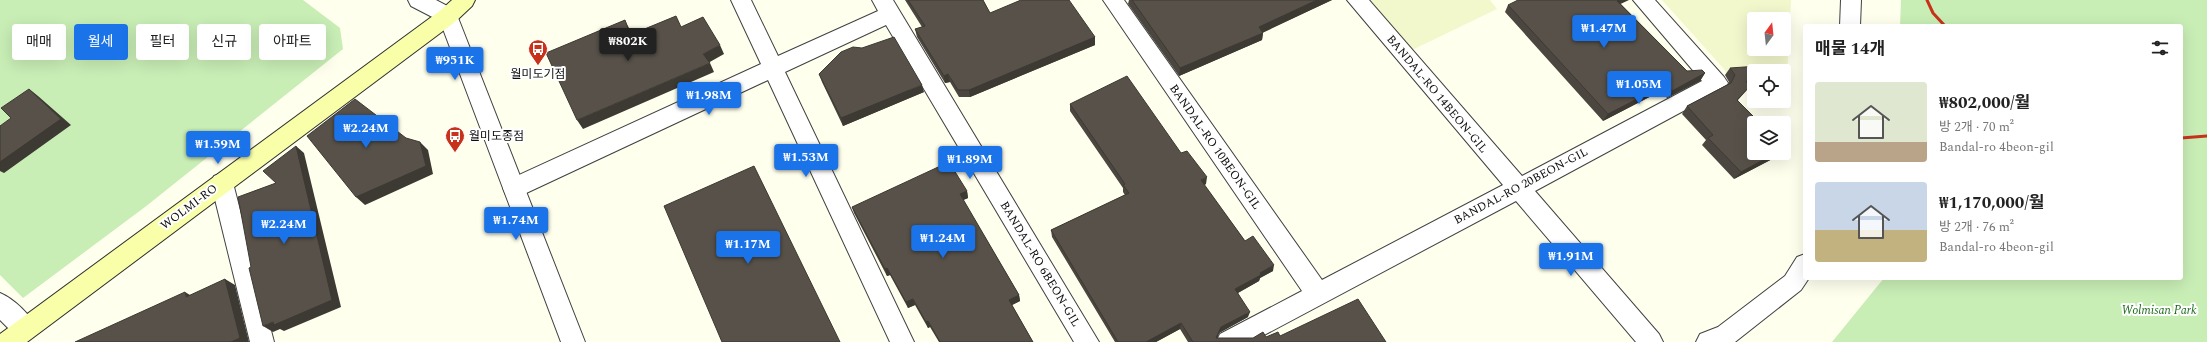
<!DOCTYPE html>
<html lang="ko">
<head>
<meta charset="utf-8">
<style>
  :root { --surface:#fff; --page:#f6f6f6; --text:#222; --muted:#767676; --accent:#1a73e8 }
  body { margin:0; font-family:Spectral,"Noto Sans KR",serif; background:var(--page); color:var(--text); height:100vh; display:flex; flex-direction:column; font-size:15px; white-space:nowrap }
  * { box-sizing:border-box; margin:0 }
  p { font-size:13px; color:var(--muted) }
  .icon { flex:none; width:22px; height:22px; fill:none; stroke:currentColor; stroke-width:2; stroke-linecap:round; stroke-linejoin:round }
  .map { position:relative; flex:1; overflow:hidden }
  .panel { position:absolute; left:1803px; top:24px; width:380px; height:256px; display:flex; flex-direction:column; background:var(--surface); border-radius:4px; box-shadow:0 4px 16px #0002 }
  .panel>* { flex:none }
  .banner { position:absolute; left:12px; top:24px; width:380px; height:36px; display:flex; gap:8px }
  .needle { width:26px; rotate:15deg }
  .buttons { position:absolute; left:1747px; top:12px; display:grid; gap:8px }
  .buttons a { display:grid; place-items:center; width:44px; height:44px; border-radius:4px; background:var(--surface); box-shadow:0 4px 16px #0002; font-size:20px }
  .price { position:absolute; translate:-50% -34px; padding:0 9px; border-radius:4px; background:var(--accent); color:#fff; font-size:13px; line-height:26px; filter:drop-shadow(0 1px 2px #0008) }
  .price::after { content:''; position:absolute; left:50%; top:24px; width:12px; height:9px; margin-left:-6px; background:inherit; clip-path:polygon(0 0,100% 0,50% 100%) }
  .price.selected { background:#222; color:#fff }
  ul { padding:0; list-style:none }
  li { display:flex; align-items:center; gap:12px; height:100px; padding:0 12px }
  li span { display:grid; place-items:center; flex:none; width:112px; height:80px; border-radius:4px; color:#555 }
  li>.icon { margin-inline-start:auto }
  span .icon { width:48px; height:48px; fill:#fffc; stroke-width:1 }
  li b { font-size:17px }
  h2 { display:flex; justify-content:space-between; align-items:center; height:48px; padding:0 12px; font-size:17px }
  .chip { padding:0 14px; border-radius:4px; background:var(--surface); box-shadow:0 4px 16px #0002; font-size:14px; line-height:36px }
  .chip.selected { background:var(--accent); color:#fff }
  .map>svg:first-child { display:block }
  .farmland { fill:#f3f7cc; fill-rule:evenodd }
  .green { fill:#c8edb5 }
  .lines { fill:none; stroke-linecap:round; stroke-linejoin:round }
  .minor-casing { stroke:#414141; stroke-width:2 }
  .tertiary-casing { stroke:#414141; stroke-width:2 }
  .secondary-casing { stroke:#303030; stroke-width:2 }
  .minor { fill:#fff; fill-rule:evenodd }
  .tertiary { fill:#fff; fill-rule:evenodd }
  .secondary { fill:#f9ffa9; fill-rule:evenodd }
  .rail { stroke:#c8321b; stroke-width:3 }
  .wall { fill:#4b463f }
  .shaded-wall { fill:#3d3933 }
  .building { fill:#575149; stroke:#3d3933 }
  .labels { text-anchor:middle; dominant-baseline:central; stroke-width:4; stroke-linejoin:round; paint-order:stroke }
  .poi-label { font-size:12px; fill:#0e0e0e; stroke:#fff }
  .street-label { font-size:12px; fill:#0e0e0e; stroke:#fff }
  .park-label { font-size:12px; font-style:italic; fill:#1b6a19; stroke:#fff }
</style>
</head>
<body>
<div class="map">
<svg width="2207" height="342" viewBox="0 0 2207 342">
  <rect width="100%" height="100%" fill="#ffe"/>
  <!-- farmland -->
  <path class="farmland" d="M 1369,0 L 1490,0 L 1497,9 L 1410,51 Z
    M 1662,0 L 1791,0 L 1786,98 L 1784,97 L 1784,71 L 1754,71 L 1754,89 L 1733,83 L 1724,69 ZM 1754,19 L 1784,19 L 1784,49 L 1754,49 Z"/>
  <!-- green -->
  <path class="green" d="M 0,0 L 303,0 L 340,28 L 343,49 L 145,207 L 23,298 L 0,275 Z
    M 1901,0 L 2207,0 L 2207,342 L 1832,342 L 1884,278 L 2181,278 L 2181,26 L 1900,26 Z"/>
  <g class="lines">
    <!-- minor casing -->
    <g class="minor-casing">
      <path id="minor" d="M 731,0 L 751,0 L 778,56 L 878,11 L 872,0 L 893,0 L 1099,342 L 1074,342 L 886,25 L 785,72 L 914,342 L 890,342 L 768,80 L 522,195 L 514,198 L 506,195 L 503,188 L 506,181 L 761,64 Z
        M 1103,0 L 1124,0 L 1322,280 L 1503,185 L 1347,0 L 1369,0 L 1522,176 L 1702,81 L 1633,0 L 1655,0 L 1724,77 L 1728,83 L 1724,89 L 1535,191 L 1659,334 L 1663,342 L 1636,342 L 1516,201 L 1251,342 L 1216,342 L 1220,334 L 1302,291 Z
        M 222,173 L 230,176 L 233,183 L 274,342 L 250,342 L 211,183 L 214,176 Z
        M 1805,254 L 1805,278 L 1809,278 L 1801,290 L 1735,342 L 1696,342 L 1700,334 L 1718,327 L 1785,276 L 1797,257 Z
        M 0,293 C 14,299 31,315 37,329 L 33,337 L 25,340 L 17,337 L 0,320 Z"/>
    </g>
    <!-- tertiary casing -->
    <g class="tertiary-casing">
      <path id="tertiary" d="M 408,0 L 436,0 L 455,10 L 585,342 L 561,342 L 440,21 L 411,6 Z
        M 1841,0 L 1861,0 L 1860,26 L 1840,26 Z"/>
    </g>
    <!-- secondary casing -->
    <g class="secondary-casing">
      <path id="secondary" d="M 452,0 L 475,0 L 472,6 L 455,22 L 27,342 L 0,342 L 0,334 L 441,10 Z"/>
    </g>
    <!-- minor -->
    <use href="#minor" class="minor"/>
    <!-- tertiary -->
    <use href="#tertiary" class="tertiary"/>
    <!-- secondary -->
    <use href="#secondary" class="secondary"/>
    <!-- rail -->
    <path class="rail" d="M 1927,0 L 1933,13 L 1945,26
      M 2181,138 L 2207,136"/>
  </g>
  <!-- wall -->
  <path class="wall" d="M 905,0 L 983,0 L 990,13 L 1095,37 L 1095,45 L 970,97 L 959,97 L 950,82 L 945,83 L 917,37 L 915,29 L 922,27 Z
    M 1129,0 L 1332,0 L 1263,32 L 1262,40 L 1179,76 L 1128,4 Z
    M 1621,4 L 1687,71 L 1705,73 L 1700,81 L 1667,98 L 1661,91 L 1603,121 L 1505,12 L 1508,5 Z
    M 1730,68 L 1746,82 L 1752,84 L 1738,100 L 1754,153 L 1780,153 L 1778,156 L 1734,179 L 1702,145 L 1706,140 L 1682,114 L 1687,106 L 1728,84 L 1729,82 L 1725,75 Z
    M 819,74 L 924,92 L 843,126 L 822,82 Z
    M 1070,104 L 1181,153 L 1206,184 L 1204,185 L 1245,241 L 1273,271 L 1260,278 L 1259,281 L 1238,293 L 1248,317 L 1219,333 L 1217,338 L 1253,338 L 1266,337 L 1280,336 L 1386,342 L 1188,342 L 1180,329 L 1156,342 L 1115,342 L 1052,237 L 1051,230 L 1125,195 L 1123,192 L 1123,188 L 1070,111 Z
    M 967,191 L 968,198 L 963,200 L 1019,295 L 1020,301 L 1012,305 L 1033,342 L 939,342 L 930,327 L 928,328 L 915,305 L 908,308 L 890,275 L 887,276 L 854,213 L 852,207 Z"/>
  <!-- shaded-wall -->
  <path class="shaded-wall" d="M 1317,0 L 1332,0 L 1258,35 L 1259,27 Z
    M 1618,0 L 1629,0 L 1612,8 L 1617,1 Z
    M 625,20 L 630,30 L 635,44 L 630,35 Z
    M 1263,33 L 1262,40 L 1179,76 L 1180,68 Z
    M 1095,37 L 1095,45 L 970,97 L 969,90 Z
    M 720,45 L 724,54 L 708,63 L 703,54 Z
    M 710,63 L 714,72 L 583,129 L 577,120 Z
    M 1705,73 L 1700,81 L 1667,98 L 1672,91 Z
    M 948,74 L 950,82 L 945,83 L 944,76 Z
    M 1666,84 L 1661,91 L 1603,121 L 1608,114 Z
    M 922,85 L 924,92 L 843,126 L 841,118 Z
    M 29,89 L 38,96 L 71,125 L 4,173 L 0,171 L 0,162 Z
    M 420,142 L 428,150 L 433,174 L 365,205 L 356,197 Z
    M 296,146 L 304,153 L 341,307 L 284,331 L 280,329 L 273,332 L 263,326 L 273,322 Z
    M 1776,153 L 1780,153 L 1778,156 L 1734,179 L 1741,172 Z
    M 1207,177 L 1206,184 L 1200,187 L 1201,180 Z
    M 967,191 L 968,198 L 961,201 L 960,194 Z
    M 1274,265 L 1273,271 L 1260,278 L 1259,281 L 1234,295 L 1235,289 L 1260,273 Z
    M 887,268 L 890,275 L 887,276 L 885,269 Z
    M 225,279 L 235,285 L 249,342 L 231,342 Z
    M 185,292 L 195,298 L 186,297 Z
    M 1019,295 L 1020,301 L 1010,306 L 1009,300 Z
    M 913,299 L 915,305 L 908,308 L 906,302 Z
    M 1250,312 L 1248,317 L 1219,333 L 1216,342 L 1216,338 L 1221,327 Z
    M 928,321 L 930,327 L 928,328 L 926,322 Z
    M 1181,323 L 1180,329 L 1156,342 L 1146,342 Z"/>
  <!-- building -->
  <path class="building" d="M 908,0 L 983,0 L 990,13 L 1021,0 L 1069,0 L 1095,37 L 969,90 L 958,90 L 948,74 L 944,76 L 915,29 L 925,26 Z
    M 1132,0 L 1317,0 L 1259,27 L 1263,33 L 1180,68 Z
    M 1518,0 L 1618,0 L 1617,1 L 1687,71 L 1702,70 L 1705,73 L 1672,91 L 1666,84 L 1608,114 L 1508,5 Z
    M 676,16 L 681,27 L 703,17 L 720,45 L 703,54 L 710,63 L 577,120 L 546,53 L 625,20 L 630,35 Z
    M 894,37 L 922,85 L 841,118 L 819,74 L 841,52 L 853,47 L 862,48 Z
    M 1759,66 L 1755,71 L 1754,71 L 1754,72 L 1746,82 L 1752,84 L 1737,100 L 1760,123 L 1754,123 L 1754,153 L 1776,153 L 1741,172 L 1708,138 L 1713,135 L 1687,106 L 1731,83 L 1735,75 L 1730,68 Z
    M 1127,76 L 1181,153 L 1187,151 L 1207,177 L 1201,180 L 1245,241 L 1253,236 L 1274,265 L 1260,273 L 1261,275 L 1235,289 L 1250,312 L 1221,327 L 1216,338 L 1253,338 L 1263,332 L 1266,337 L 1278,332 L 1280,336 L 1358,299 L 1386,342 L 1193,342 L 1181,323 L 1146,342 L 1118,342 L 1051,230 L 1129,193 L 1123,185 L 1125,184 L 1070,104 Z
    M 29,89 L 61,119 L 0,162 L 0,126 L 11,118 L 1,108 Z
    M 355,99 L 406,138 L 420,142 L 426,166 L 356,197 L 307,136 Z
    M 296,146 L 332,300 L 274,325 L 273,322 L 263,326 L 249,268 L 251,267 L 238,197 L 276,183 L 263,171 Z
    M 949,162 L 967,191 L 960,194 L 1019,295 L 1009,300 L 1033,342 L 940,342 L 928,321 L 926,322 L 913,299 L 906,302 L 887,268 L 885,269 L 852,207 Z
    M 754,166 L 840,342 L 722,342 L 664,206 Z
    M 225,279 L 240,338 L 231,342 L 75,342 L 185,292 L 186,297 Z"/>
  <!-- icons -->
  <defs>
    <g id="bus-pin" transform="scale(1)"><path d="M0 17L-7.5 6A9.5 9.5 0 1 1 7.5 6Z" fill="#c8321b" stroke="#fff"/><path d="M-5-6H5V4H4V6H2V4H-2V6H-4V4H-5ZM-3.5-4V0h7V-4ZM-3.5 1.2v1.5H-2V1.2ZM2 1.2v1.5H3.5V1.2Z" fill="#fff"/></g>
  </defs>
  <g fill-rule="evenodd">
    <use href="#bus-pin" x="538" y="49"/>
    <use href="#bus-pin" x="455" y="136"/>
  </g>
  <g class="labels">
    <!-- poi labels -->
    <g class="poi-label">
      <text x="538" y="74">월미도기점</text>
      <text x="469" y="136" text-anchor="start">월미도종점</text>
    </g>
    <!-- street labels -->
    <g class="street-label">
      <text transform="translate(1437 94) rotate(50)">BANDAL-RO 14BEON-GIL</text>
      <text transform="translate(1215 147) rotate(55)">BANDAL-RO 10BEON-GIL</text>
      <text transform="translate(1521 186) rotate(-28)">BANDAL-RO 20BEON-GIL</text>
      <text transform="translate(189 207) rotate(-37)">WOLMI-RO</text>
      <text transform="translate(1040 264) rotate(59)">BANDAL-RO 6BEON-GIL</text>
    </g>
    <!-- park labels -->
    <g class="park-label">
      <text x="2159" y="310">Wolmisan Park</text>
    </g>
  </g>
</svg>
<div class="buttons">
<a><svg class="needle" viewBox="-14 -14 28 28"><path d="M0-13l5 13h-10z" fill="#e53935"/><path d="M0 13l5-13h-10z" fill="#767676"/></svg></a>
<a><svg class="icon" aria-label="locate" viewBox="0 0 24 24"><circle cx="12" cy="12" r="6"/><path d="M12 2v4M12 18v4M2 12h4M18 12h4"/></svg></a>
<a><svg class="icon" aria-label="layers" viewBox="0 0 24 24"><path d="M12 4l9 5-9 5-9-5zM3 14l9 5 9-5"/></svg></a>
</div>
<b class="price" style="left:1604px;top:49px">₩1.47M</b>
<b class="price selected" style="left:628px;top:62px">₩802K</b>
<b class="price" style="left:455px;top:81px">₩951K</b>
<b class="price" style="left:1639px;top:105px">₩1.05M</b>
<b class="price" style="left:709px;top:116px">₩1.98M</b>
<b class="price" style="left:366px;top:149px">₩2.24M</b>
<b class="price" style="left:218px;top:165px">₩1.59M</b>
<b class="price" style="left:806px;top:178px">₩1.53M</b>
<b class="price" style="left:970px;top:180px">₩1.89M</b>
<b class="price" style="left:516px;top:241px">₩1.74M</b>
<b class="price" style="left:284px;top:245px">₩2.24M</b>
<b class="price" style="left:943px;top:259px">₩1.24M</b>
<b class="price" style="left:748px;top:265px">₩1.17M</b>
<b class="price" style="left:1571px;top:277px">₩1.91M</b>
<div class="banner">
<a class="chip">매매</a>
<a class="chip selected">월세</a>
<a class="chip">필터</a>
<a class="chip">신규</a>
<a class="chip">아파트</a>
</div>
<section class="panel">
<h2>매물 14개<svg class="icon" aria-label="filters" viewBox="0 0 24 24"><path d="M4 7h16M4 17h16"/><circle cx="9" cy="7" r="2"/><circle cx="15" cy="17" r="2"/></svg></h2>
<ul>
<li><span style="background:linear-gradient(#dfe7d0 75%,#b9a48a 0)"><svg class="icon" aria-label="home" viewBox="0 0 24 24"><path d="M3 11l9-7 9 7M6 9v11h12V9"/></svg></span><div><b>₩802,000/월</b><p>방 2개 · 70 m²</p><p>Bandal-ro 4beon-gil</p></div></li>
<li><span style="background:linear-gradient(#c9d6e8 60%,#c2b280 0)"><svg class="icon" aria-label="home" viewBox="0 0 24 24"><path d="M3 11l9-7 9 7M6 9v11h12V9"/></svg></span><div><b>₩1,170,000/월</b><p>방 2개 · 76 m²</p><p>Bandal-ro 4beon-gil</p></div></li>
</ul>
</section>
</div>
</body>
</html>
